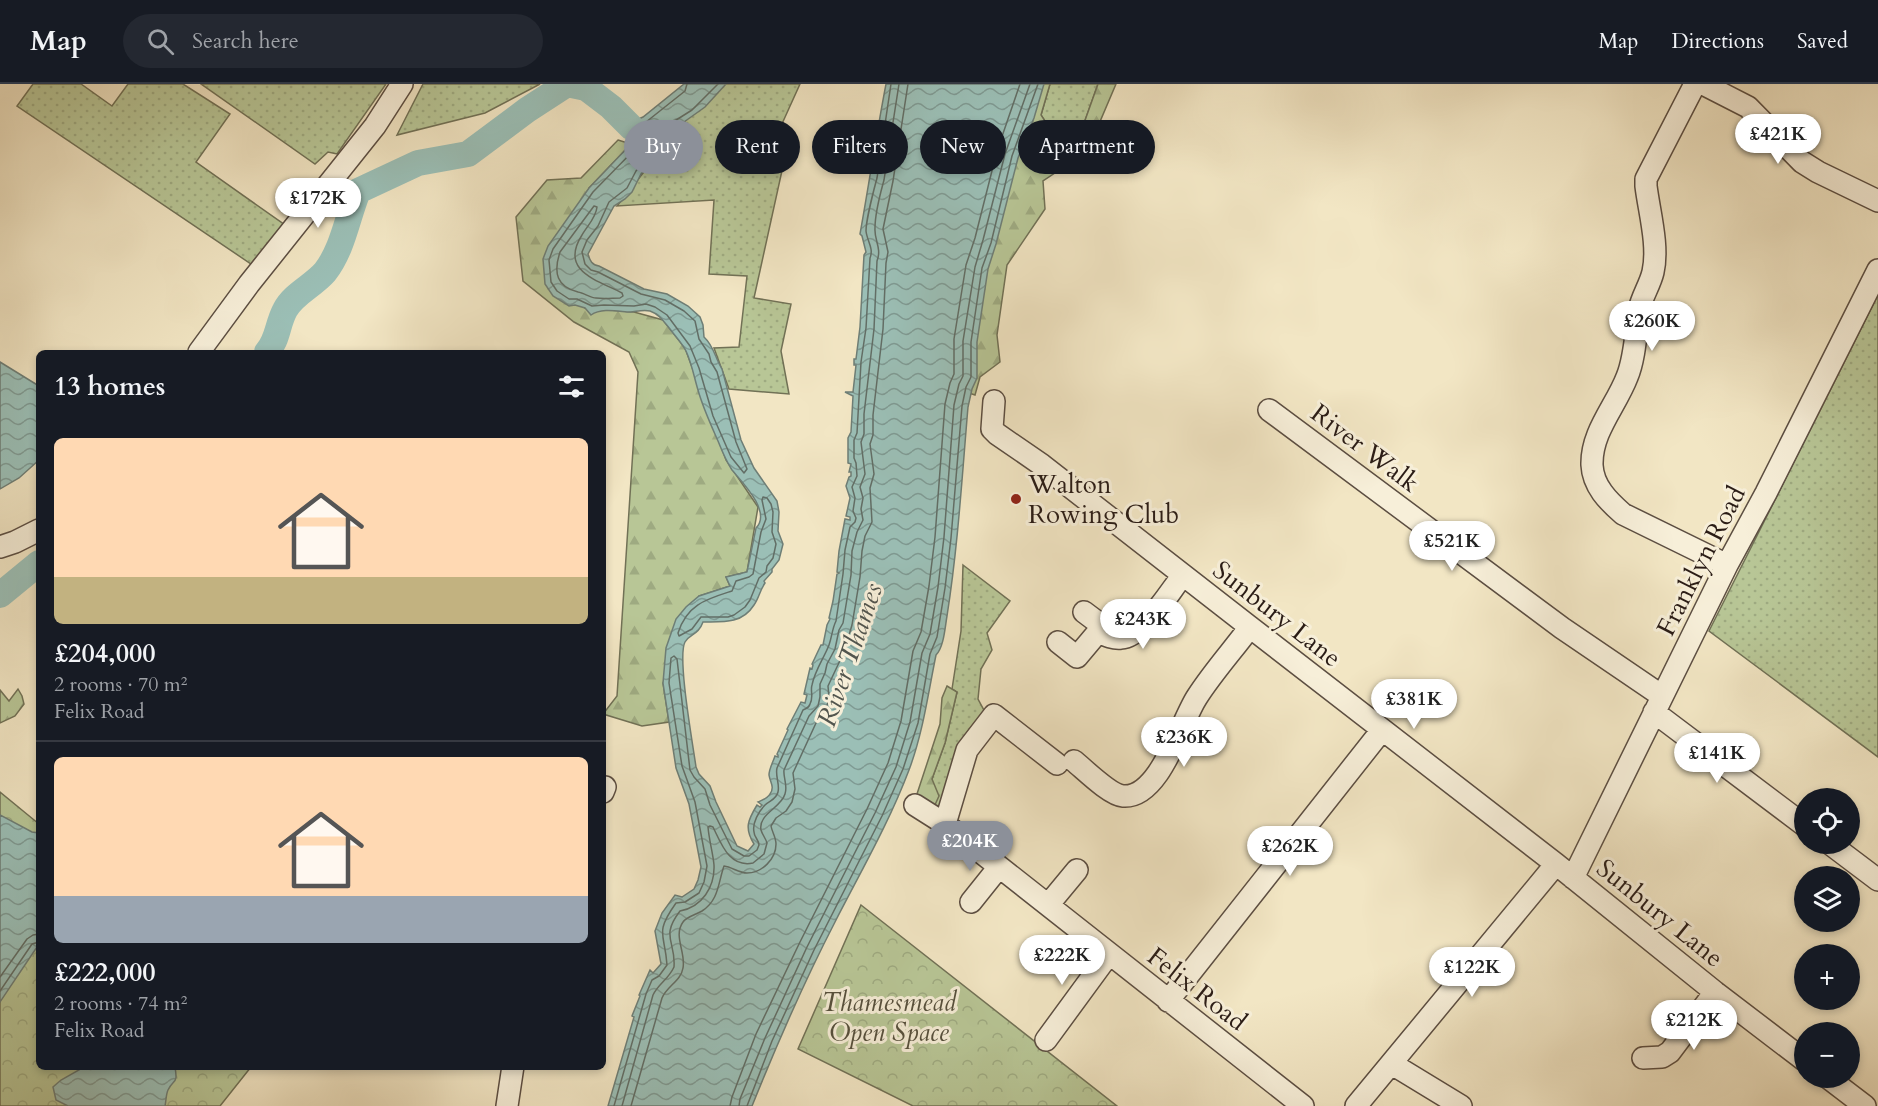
<!DOCTYPE html>
<html lang="en">
<head>
<meta charset="utf-8">
<style>
  :root { --surface:#171b24; --page:#242831; --text:#f1f3f6; --muted:#9ea1a6; --line:#363941; --accent:#8c9099 }
  body { margin:0; font-family:Cardo,serif; background:var(--page); color:var(--text); height:100vh; display:flex; flex-direction:column; font-size:22px; white-space:nowrap }
  * { box-sizing:border-box; margin:0 }
  p { font-size:20px; color:var(--muted) }
  .icon { flex:none; width:33px; height:33px; fill:none; stroke:currentColor; stroke-width:2; stroke-linecap:round; stroke-linejoin:round }
  .map { position:relative; flex:1; overflow:hidden }
  .panel { position:absolute; left:36px; top:266px; width:570px; height:720px; display:flex; flex-direction:column; background:var(--surface); border-radius:9px; box-shadow:0 3px 9px #0003 }
  .panel>* { flex:none }
  .banner { position:absolute; left:624px; top:36px; width:570px; height:54px; display:flex; gap:12px }
  .fabs { position:absolute; left:1794px; top:704px; display:grid; gap:12px }
  .fabs a { display:grid; place-items:center; width:66px; height:66px; border-radius:50%; background:var(--surface); box-shadow:0 3px 9px #0003; font-size:30px }
  .price { position:absolute; translate:-50% -51px; padding:0 14px; border-radius:21px; background:#fff; color:#222; font-size:20px; line-height:39px; filter:drop-shadow(0 2px 3px #0008) }
  .price::after { content:''; position:absolute; left:50%; top:36px; width:18px; height:14px; margin-left:-9px; background:inherit; clip-path:polygon(0 0,100% 0,50% 100%) }
  .price.on { background:var(--accent); color:#fff }
  ul { padding:0; list-style:none }
  li { display:grid; align-content:center; gap:12px; height:318px; padding:0 18px }
  li+li { border-top:2px solid var(--line) }
  li span { display:grid; place-items:center; height:186px; border-radius:9px; color:#555 }
  li>.icon { margin-inline-start:auto }
  span .icon { width:108px; height:108px; fill:#fffc; stroke-width:1 }
  li b { font-size:26px }
  h2 { display:flex; justify-content:space-between; align-items:center; height:72px; padding:0 18px; font-size:26px }
  .tag { padding:0 21px; border-radius:27px; background:var(--surface); box-shadow:0 3px 9px #0003; font-size:21px; line-height:54px }
  .tag.on { background:var(--accent); color:#fff }
  header { display:flex; align-items:center; gap:36px; box-sizing:border-box; height:84px; padding:0 30px; background:var(--surface); border-bottom:2px solid var(--line) }
  header strong { font-size:28px }
  nav { display:flex; gap:33px; margin-inline-start:auto; font-size:21px }
  .search { width:420px; height:54px; background:var(--page); display:flex; align-items:center; gap:15px; box-sizing:border-box; padding:0 21px; border-radius:33px; color:var(--muted); font-size:22px }
  .map>svg:first-child { display:block }
  .grass { fill:url(#grass-dots); stroke:#717156; stroke-width:1.5 }
  .forest { fill:url(#forest-firs); stroke:#717156; stroke-width:1.5 }
  .park { fill:url(#park-crowns); stroke:#717156; stroke-width:1.5 }
  .water { fill:url(#water-waves); stroke:#6e7e76; stroke-width:1.5 }
  .lines { fill:none; stroke-linecap:round; stroke-linejoin:round }
  .shore { stroke:#626e66; stroke-width:1.5 }
  .river { stroke:#9bbfb6; stroke-width:26 }
  .minor-casing { stroke:#5c4e42; stroke-width:24 }
  .minor { stroke:#f7efd9; stroke-width:21 }
  .poi-dot { fill:#8f2418; stroke:#f7efd9; stroke-width:2 }
  .labels { text-anchor:middle; dominant-baseline:central; stroke-width:6; stroke-linejoin:round; paint-order:stroke }
  .street-label { font-size:26px; fill:#2a1c16; stroke:#f7efd9 }
  .poi-label { font-size:26px; fill:#2a1c16; stroke:#f7efd9; text-anchor:start }
  .park-label { font-size:26px; font-style:italic; fill:#554f3c; stroke:#f7efd9 }
  .water-label { font-size:27px; font-style:italic; fill:#52554e; stroke:#f7efd9 }
</style>
</head>
<body>
<header>
<strong>Map</strong>
<div class="search"><svg class="icon" aria-label="search" viewBox="0 0 24 24"><circle cx="10" cy="10" r="6"/><path d="M15 15l6 6"/></svg>Search here</div>
<nav><a>Map</a><a>Directions</a><a>Saved</a></nav>
</header>
<div class="map">
<svg width="1878" height="1022" viewBox="0 0 1878 1022">
  <defs>
    <pattern id="grass-dots" width="8" height="8" patternUnits="userSpaceOnUse" patternTransform="scale(1.5)"><rect width="8" height="8" fill="#b8c696"/><path d="M2 2h.1M6 6h.1" fill="none" stroke="#9eaa81" stroke-width="1.8" stroke-linecap="round"/></pattern>
    <pattern id="forest-firs" width="22" height="20" patternUnits="userSpaceOnUse" patternTransform="scale(1.5)"><rect width="22" height="20" fill="#b8c696"/><path d="M5 1l3.5 6h-7zM16 11l3.5 6h-7z" fill="#9eaa81"/></pattern>
    <pattern id="park-crowns" width="20" height="18" patternUnits="userSpaceOnUse" patternTransform="scale(1.5)"><rect width="20" height="18" fill="#b8c696"/><path d="M2 6a3 3 0 1 1 6 0M12 15a3 3 0 1 1 6 0" fill="none" stroke="#9eaa81"/></pattern>
    <pattern id="water-waves" width="16" height="10" patternUnits="userSpaceOnUse" patternTransform="scale(1.5)"><rect width="16" height="10" fill="#9bbfb6"/><path d="M0 5q4-4 8 0t8 0" fill="none" stroke="#7f9a93"/></pattern>
  </defs>
  <rect width="100%" height="100%" fill="#f2e6c4"/>
  <filter id="stains"><feTurbulence type="fractalNoise" baseFrequency=".00333" numOctaves="4"/><feColorMatrix values="0 0 0 0 .2 0 0 0 0 .09 0 0 0 0 .02 0 0 0 .5 -.17"/></filter>
  <radialGradient id="worn" r=".72"><stop offset=".6" stop-color="#630" stop-opacity="0"/><stop offset="1" stop-color="#630" stop-opacity=".3"/></radialGradient>
  <!-- grass -->
  <path class="grass" d="M 33,0 L 81,0 L 112,22 L 128,0 L 183,0 L 230,30 L 196,78 L 285,141 L 251,180 L 17,22 Z
    M 201,0 L 386,0 L 337,70 L 328,68 L 315,80 Z
    M 423,0 L 540,0 L 485,29 L 397,51 Z
    M 718,0 L 800,0 L 781,42 L 785,73 L 754,214 L 791,220 L 781,267 L 789,310 L 729,305 L 714,264 L 739,263 L 747,192 L 709,190 L 714,116 L 617,122 L 677,46 Z
    M 1050,0 L 1098,0 L 1083,42 L 1088,75 L 1061,62 L 1041,31 Z
    M 1878,211 L 1878,673 L 1709,547 Z
    M 963,481 L 1010,517 L 987,549 L 992,566 L 981,585 L 978,615 L 986,630 L 961,664 L 938,726 L 934,723 L 932,695 L 945,659 L 957,608 L 952,605 L 961,547 Z"/>
  <!-- forest -->
  <path class="forest" d="M 1034,0 L 1050,0 L 1041,31 L 1061,62 L 1070,71 L 1068,89 L 1058,87 L 1043,97 L 1045,125 L 1007,181 L 997,251 L 1000,278 L 980,293 L 975,311 L 963,307 L 971,221 Z
    M 1098,0 L 1116,0 L 1099,40 L 1100,73 L 1088,75 L 1083,42 Z
    M 618,56 L 631,60 L 589,104 L 585,224 L 634,228 L 663,236 L 685,264 L 726,376 L 758,423 L 747,488 L 726,493 L 730,502 L 699,512 L 663,599 L 669,638 L 642,642 L 603,630 L 617,612 L 638,288 L 629,268 L 574,238 L 523,197 L 516,133 L 547,96 L 581,94 Z
    M 947,602 L 957,608 L 945,659 L 932,695 L 939,712 L 934,723 L 916,713 L 940,640 L 942,614 Z
    M 18,605 L 22,612 L 24,620 L 15,632 L 0,639 L 0,606 L 9,617 Z"/>
  <!-- park -->
  <path class="park" d="M 0,708 L 39,740 L 39,982 L 251,983 L 220,1022 L 0,1022 Z
    M 861,821 L 1117,1022 L 913,1022 L 798,965 Z"/>
  <!-- water -->
  <path class="water" d="M 684,0 L 726,0 L 705,23 L 677,43 L 670,50 L 654,75 L 641,90 L 632,108 L 625,115 L 614,122 L 588,170 C 590,177 592,181 599,182 L 644,205 L 667,210 L 688,222 L 700,233 L 703,241 L 704,253 C 714,262 715,274 722,285 L 741,356 L 754,384 L 777,417 L 779,428 L 778,447 L 783,460 L 779,476 L 772,485 L 772,488 L 764,497 L 765,499 C 760,506 759,514 754,521 C 742,540 723,538 703,538 C 698,552 690,549 685,558 C 677,573 693,661 696,683 L 699,690 L 710,702 L 716,718 L 737,762 L 748,767 L 754,760 C 744,744 748,736 757,721 L 760,723 L 762,721 L 758,718 C 762,716 768,714 770,710 C 775,703 770,698 769,691 C 769,685 773,678 775,672 L 778,673 L 778,671 L 777,670 L 788,646 L 787,645 L 801,618 L 805,619 L 807,611 L 804,610 L 810,584 L 812,585 L 813,581 L 812,580 L 821,561 L 823,561 L 827,541 L 830,535 L 829,534 L 833,517 L 837,490 L 839,489 L 837,488 L 839,467 L 845,435 L 850,436 L 850,433 L 846,432 L 850,414 L 846,402 L 849,393 L 851,392 L 851,388 L 849,388 L 851,380 L 848,379 L 848,354 L 851,348 L 853,312 L 845,308 L 853,308 L 856,281 L 854,281 L 854,275 L 856,275 L 860,243 L 864,171 L 866,168 L 862,152 L 860,150 C 869,100 876,52 886,0 L 1044,0 L 1034,34 L 1018,74 L 996,160 L 988,185 L 977,258 L 977,294 L 972,305 L 968,323 C 962,393 958,462 947,532 C 945,543 944,563 936,571 C 928,610 923,649 909,686 C 889,739 860,789 835,838 C 804,898 777,960 752,1022 L 608,1022 L 634,933 L 632,932 L 640,912 L 639,911 L 650,886 L 653,889 L 661,880 L 655,847 L 662,829 L 675,811 L 682,813 L 694,805 L 698,796 L 701,783 L 689,720 L 676,684 L 663,599 L 666,564 L 676,535 L 686,523 L 699,512 L 730,502 L 726,493 L 747,488 L 756,444 C 772,428 742,398 732,386 C 726,377 722,367 718,357 C 711,341 703,324 698,306 C 694,293 692,280 686,267 C 682,259 675,252 670,245 C 664,238 659,230 650,227 C 643,225 635,228 627,228 C 616,227 601,224 591,231 L 585,224 L 575,221 L 569,222 L 553,212 L 545,200 L 543,175 L 548,162 L 589,104 L 631,60 L 633,50 L 624,48 L 618,35 L 603,21 L 606,17 L 625,33 L 634,37 L 643,33 Z
    M 0,278 L 39,302 L 39,376 L 19,394 L 0,405 Z
    M 0,731 L 32,748 L 39,749 L 39,860 L 0,918 Z
    M 78,983 L 175,983 C 178,1001 174,994 168,1006 C 166,1010 166,1018 165,1022 L 68,1022 L 56,1016 L 53,1003 L 61,996 L 79,986 Z"/>
  <g class="lines">
    <!-- shore -->
    <path class="shore" d="M 687,0 L 685,7 L 646,38 L 637,42 L 639,52 L 636,64 L 593,108 L 553,165 L 549,176 L 551,198 L 557,207 L 569,215 L 577,215 L 592,222 L 604,221 L 634,222 L 646,220 L 655,223 L 667,231 L 690,262 L 699,284 L 713,332 L 731,373 L 744,389 L 747,385 L 736,358 L 717,288 L 711,278 L 709,270 L 699,255 L 695,237 L 684,227 L 665,216 L 641,210 L 598,188 L 591,186 L 585,180 L 582,168 L 587,156 L 598,142 L 609,118 L 627,104 L 636,87 L 666,46 L 673,38 L 692,26 L 718,0
      M 594,122 L 597,123 C 596,134 587,142 582,151 C 559,187 597,196 622,209 L 623,212 L 620,214 C 613,214 604,215 596,214 C 591,214 584,209 578,208 C 557,203 553,189 560,168 Z
      M 763,413 L 767,414 L 771,420 L 773,428 L 772,448 L 776,460 L 773,474 L 767,482 L 766,488 L 759,494 L 750,516 L 745,523 L 734,531 L 728,533 L 701,533 L 692,545 L 679,552 L 678,549 C 687,520 707,515 732,507 L 736,497 L 749,493 L 753,490 L 761,448 L 766,435 L 762,416 Z
      M 0,893 L 27,855 L 33,851 L 39,850
      M 0,907 L 32,860 L 39,858
      M 614,1022 L 646,910 L 652,896 L 659,892 L 667,881 C 665,849 654,850 676,819 L 685,818 L 699,809 L 704,798 L 707,782 L 695,718 L 682,682 L 669,599 L 671,574 L 674,572 L 677,575 L 690,686 L 694,693 L 705,705 L 710,721 L 732,765 L 744,772 L 749,772 L 757,766 L 759,761 C 759,756 754,753 754,748 C 752,739 759,727 765,721 C 770,716 776,716 778,708 C 780,700 775,692 777,684 L 803,626 C 807,624 809,624 810,620 C 814,613 810,607 812,601 C 815,586 824,574 829,561 C 832,553 832,545 836,537 L 843,490 L 845,466 L 850,443 L 855,438 L 856,434 L 853,427 L 855,414 L 852,403 L 857,392 L 856,379 L 854,374 L 854,356 L 857,349 L 861,278 L 866,244 L 870,174 C 874,164 867,157 866,147 C 866,137 874,105 877,94 L 891,0
      M 622,1022 L 653,911 C 659,899 668,896 674,883 C 676,857 660,853 680,827 C 702,823 715,803 714,781 C 713,769 709,756 708,743 L 710,742 L 713,743 C 721,759 729,784 753,779 L 764,770 L 767,759 C 766,755 762,750 761,746 C 758,730 781,724 785,710 C 788,701 783,694 784,686 L 809,632 L 818,622 L 820,613 L 820,600 L 825,589 L 827,580 L 835,565 L 839,546 L 843,539 L 851,491 L 852,467 L 857,448 L 863,436 L 861,425 L 863,414 L 860,403 L 865,390 L 861,358 L 864,350 L 864,330 L 874,245 L 877,177 C 882,164 874,156 875,144 C 875,128 880,111 884,96 L 899,0
      M 631,1022 L 662,914 C 667,902 681,897 683,884 C 686,868 673,852 683,838 C 686,833 697,830 702,827 C 719,816 718,799 724,782 C 732,783 739,789 747,789 C 762,789 776,775 776,760 C 776,753 772,748 771,742 L 776,734 L 786,727 L 792,718 L 795,705 L 793,689 L 816,639 L 822,633 L 826,625 L 829,614 L 828,602 L 844,568 L 852,541 L 860,493 L 862,467 L 865,452 L 872,438 L 870,404 L 874,390 L 870,360 L 873,351 L 873,331 L 883,245 L 886,179 L 888,168 L 883,145 L 893,97 L 908,0
      M 730,1022 L 732,1013 L 756,950 L 799,860 L 867,725 L 888,679 L 901,637 L 913,567 L 921,548 L 929,502 L 935,453 L 945,320 L 950,299 L 954,290 L 954,255 L 966,181 L 975,154 L 997,67 L 1020,0
      M 739,1022 L 740,1015 L 765,954 L 807,863 L 875,729 L 896,683 L 910,638 L 922,569 L 930,550 L 938,503 L 944,453 L 954,321 L 959,300 L 963,292 L 963,257 L 975,183 L 983,156 L 1005,70 L 1030,0
      M 747,1022 L 772,957 L 814,866 L 882,732 L 903,685 L 918,639 L 930,570 L 937,553 L 945,504 L 951,454 L 962,322 L 966,303 L 971,293 L 971,258 L 982,184 L 991,159 L 1012,72 L 1038,0"/>
    <!-- river -->
    <path class="river" d="M 267,268 C 278,256 277,241 285,226 C 293,210 313,202 325,188 C 343,165 347,134 358,107 L 418,79 L 468,70 L 527,26 L 567,0 L 586,4 L 611,23 L 631,43
      M 0,511 L 39,479"/>
    <!-- minor casing -->
    <g class="minor-casing">
      <path id="minor" d="M 1695,0 L 1646,95 L 1646,102 C 1649,127 1659,162 1653,188 C 1650,201 1642,212 1639,226 C 1636,247 1635,274 1627,293 C 1616,322 1591,348 1592,381 C 1593,402 1608,417 1623,430 L 1727,481
        M 1703,0 L 1748,23 L 1802,78 L 1818,88 L 1878,117
        M 199,268 L 249,200 L 375,42 L 402,0
        M 994,317 L 992,345 L 997,350 L 1042,381 L 1250,543 L 1556,780 L 1715,908 L 1804,976
        M 1269,326 L 1562,544 L 1662,612
        M 0,463 L 15,458 L 39,446
        M 1084,528 L 1100,540 L 1098,548 C 1105,551 1113,555 1121,554 C 1143,553 1170,507 1183,491
        M 1058,558 L 1077,573 L 1098,548
        M 1654,628 L 1804,741
        M 1074,677 C 1085,686 1110,711 1123,712 C 1160,715 1181,637 1197,613 C 1213,588 1233,566 1250,543
        M 603,708 L 605,703
        M 915,721 L 945,740 L 1303,1022
        M 945,740 L 967,666 L 994,631 L 1057,680
        M 1829,759 L 1878,796
        M 1573,794 L 1727,481 L 1766,409 L 1878,186
        M 971,818 L 999,783
        M 1048,821 L 1077,786
        M 1168,917 L 1382,646
        M 1046,956 L 1109,870
        M 1643,974 L 1662,973 L 1670,968 L 1715,908
        M 1392,980 L 1461,1022
        M 1827,993 L 1865,1022
        M 507,1022 L 513,982
        M 1356,1022 L 1556,780"/>
    </g>
    <!-- minor -->
    <use href="#minor" class="minor"/>
  </g>
  <!-- markers -->
  <circle class="poi-dot" cx="1016" cy="415" r="6"/>
  <g class="labels">
    <!-- street labels -->
    <g class="street-label">
      <text transform="translate(1365 364) rotate(37)">River Walk</text>
      <text transform="translate(1701 477) rotate(-63)">Franklyn Road</text>
      <text transform="translate(1277 530) rotate(38)">Sunbury Lane</text>
      <text transform="translate(1660 829) rotate(39)">Sunbury Lane</text>
      <text transform="translate(1197 905) rotate(38)">Felix Road</text>
    </g>
    <!-- poi labels -->
    <g class="poi-label">
      <text x="1028" y="400">Walton<tspan x="1028" dy="30">Rowing Club</tspan></text>
    </g>
    <!-- park labels -->
    <g class="park-label">
      <text x="889" y="918">Thamesmead<tspan x="889" dy="30">Open Space</tspan></text>
    </g>
    <!-- water labels -->
    <g class="water-label">
      <text transform="translate(850 571) rotate(-71)">River Thames</text>
    </g>
  </g>
  <rect width="100%" height="100%" filter="url(#stains)"/>
  <rect width="100%" height="100%" fill="url(#worn)"/>
</svg>
<div class="fabs">
<a><svg class="icon" aria-label="locate" viewBox="0 0 24 24"><circle cx="12" cy="12" r="6"/><path d="M12 2v4M12 18v4M2 12h4M18 12h4"/></svg></a>
<a><svg class="icon" aria-label="layers" viewBox="0 0 24 24"><path d="M12 4l9 5-9 5-9-5zM3 14l9 5 9-5"/></svg></a>
<a>+</a>
<a>−</a>
</div>
<b class="price" style="left:1778px;top:81px">£421K</b>
<b class="price" style="left:318px;top:145px">£172K</b>
<b class="price" style="left:1652px;top:268px">£260K</b>
<b class="price" style="left:1452px;top:488px">£521K</b>
<b class="price" style="left:1143px;top:566px">£243K</b>
<b class="price" style="left:1414px;top:646px">£381K</b>
<b class="price" style="left:1184px;top:684px">£236K</b>
<b class="price" style="left:1717px;top:700px">£141K</b>
<b class="price on" style="left:970px;top:788px">£204K</b>
<b class="price" style="left:1290px;top:793px">£262K</b>
<b class="price" style="left:1062px;top:902px">£222K</b>
<b class="price" style="left:1472px;top:914px">£122K</b>
<b class="price" style="left:1694px;top:967px">£212K</b>
<div class="banner">
<a class="tag on">Buy</a>
<a class="tag">Rent</a>
<a class="tag">Filters</a>
<a class="tag">New</a>
<a class="tag">Apartment</a>
</div>
<section class="panel">
<h2>13 homes<svg class="icon" aria-label="filters" viewBox="0 0 24 24"><path d="M4 7h16M4 17h16"/><circle cx="9" cy="7" r="2"/><circle cx="15" cy="17" r="2"/></svg></h2>
<ul>
<li><span style="background:linear-gradient(#ffd9b3 75%,#c2b280 0)"><svg class="icon" aria-label="home" viewBox="0 0 24 24"><path d="M3 11l9-7 9 7M6 9v11h12V9"/></svg></span><div><b>£204,000</b><p>2 rooms · 70 m²</p><p>Felix Road</p></div></li>
<li><span style="background:linear-gradient(#ffd9b3 75%,#9aa5b1 0)"><svg class="icon" aria-label="home" viewBox="0 0 24 24"><path d="M3 11l9-7 9 7M6 9v11h12V9"/></svg></span><div><b>£222,000</b><p>2 rooms · 74 m²</p><p>Felix Road</p></div></li>
</ul>
</section>
</div>
</body>
</html>
